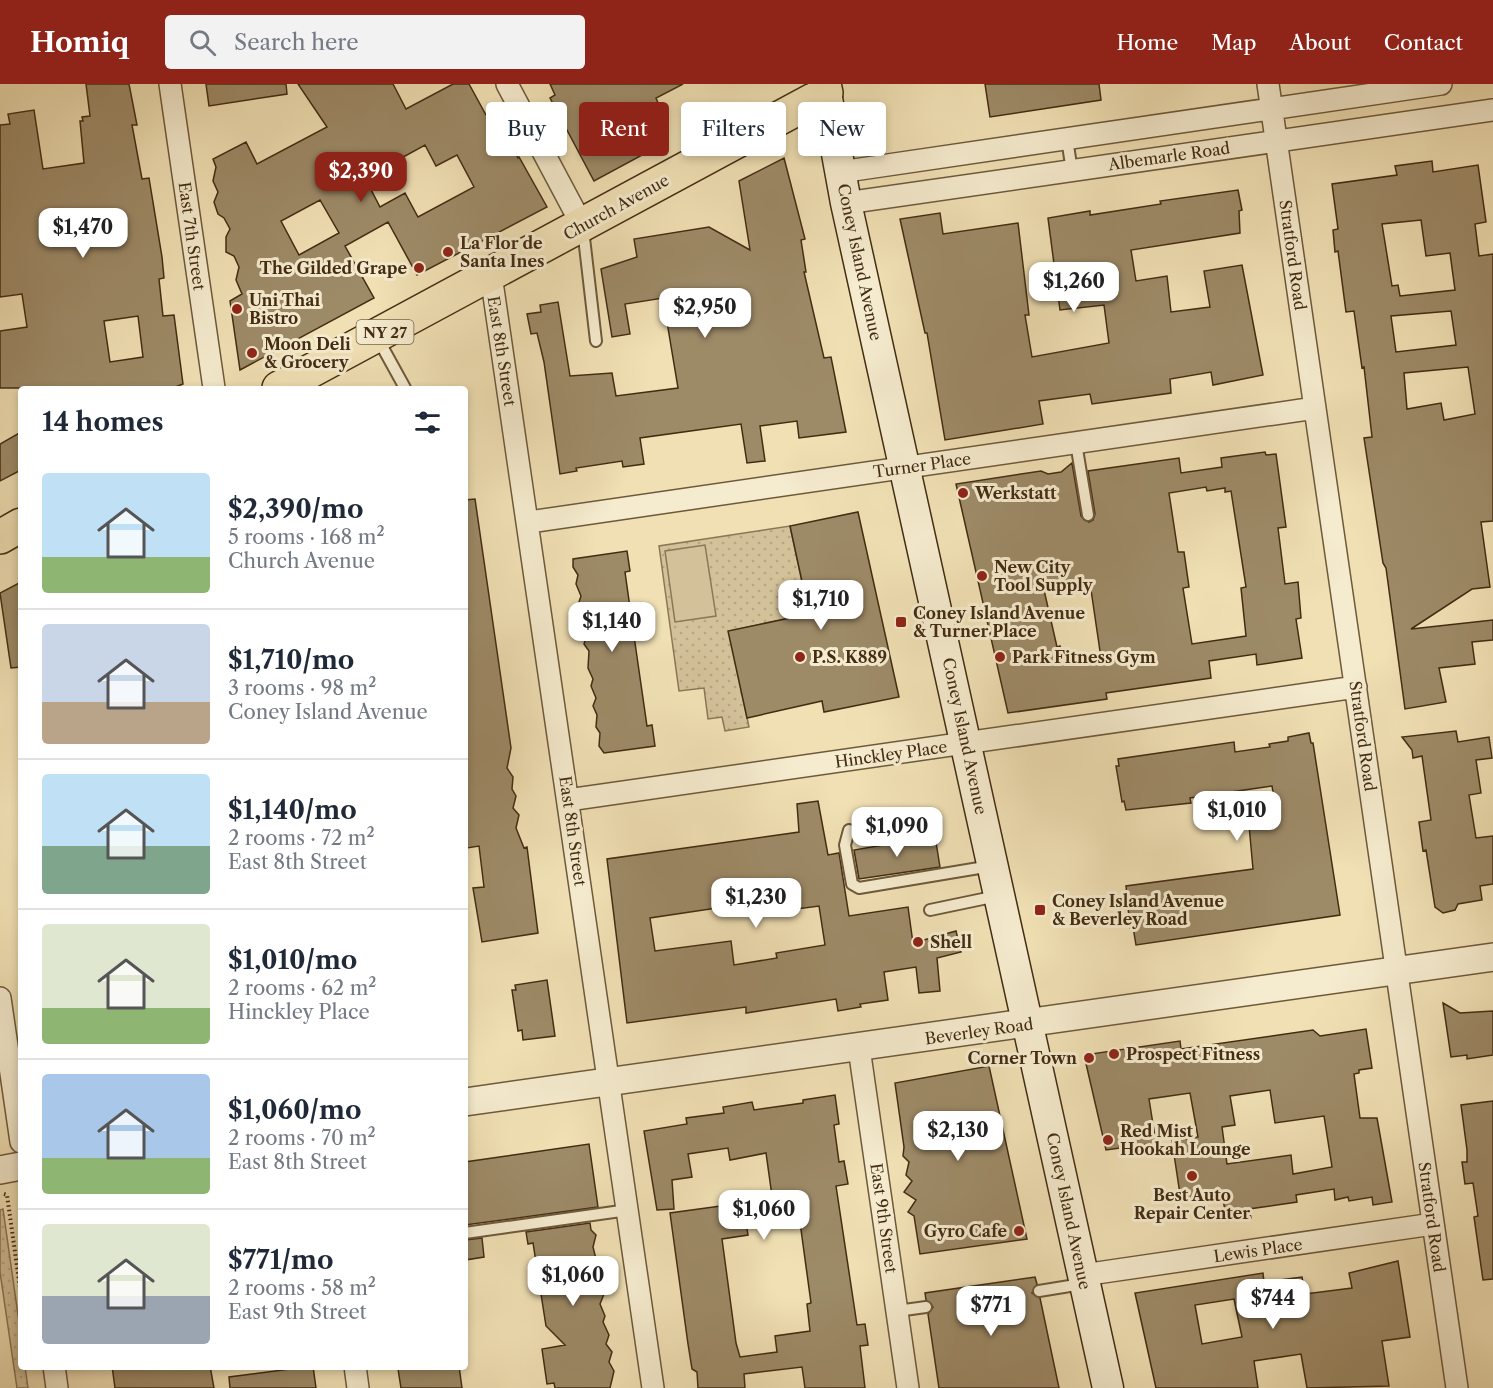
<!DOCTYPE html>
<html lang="en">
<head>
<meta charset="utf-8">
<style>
  :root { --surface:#fff; --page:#f2f2f3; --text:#1f2937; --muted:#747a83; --line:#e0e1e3; --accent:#8f2418 }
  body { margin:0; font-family:"Libre Caslon Text",serif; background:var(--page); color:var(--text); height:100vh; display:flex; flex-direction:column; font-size:22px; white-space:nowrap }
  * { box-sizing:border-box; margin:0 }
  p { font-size:20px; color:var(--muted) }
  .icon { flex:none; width:33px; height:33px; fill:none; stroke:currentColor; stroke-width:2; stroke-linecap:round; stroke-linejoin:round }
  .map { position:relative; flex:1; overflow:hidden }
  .drawer { position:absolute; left:18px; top:302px; width:450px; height:984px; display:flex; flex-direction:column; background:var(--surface); border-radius:6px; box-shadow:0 3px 9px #0003 }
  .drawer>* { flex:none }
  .hud { position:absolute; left:486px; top:18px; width:570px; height:54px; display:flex; gap:12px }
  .price { position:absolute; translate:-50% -51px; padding:0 14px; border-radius:12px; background:#fff; color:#222; font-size:20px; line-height:39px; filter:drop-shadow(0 2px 3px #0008) }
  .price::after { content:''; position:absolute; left:50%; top:36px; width:18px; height:14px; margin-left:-9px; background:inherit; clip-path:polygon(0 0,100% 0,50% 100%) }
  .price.on { background:var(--accent); color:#fff }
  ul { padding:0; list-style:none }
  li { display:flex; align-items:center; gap:18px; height:150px; padding:0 24px }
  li+li { border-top:2px solid var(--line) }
  li span { display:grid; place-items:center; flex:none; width:168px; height:120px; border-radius:6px; color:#555 }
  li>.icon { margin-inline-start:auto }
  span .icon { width:72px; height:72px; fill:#fffc; stroke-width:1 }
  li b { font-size:26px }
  h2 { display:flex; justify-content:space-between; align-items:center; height:72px; padding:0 24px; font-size:26px }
  .pill { padding:0 21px; border-radius:6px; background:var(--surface); box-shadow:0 3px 9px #0003; font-size:21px; line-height:54px }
  .pill.on { background:var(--accent); color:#fff }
  header { display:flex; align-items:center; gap:36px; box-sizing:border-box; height:84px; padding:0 30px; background:var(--accent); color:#fff }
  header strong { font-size:28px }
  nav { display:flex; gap:33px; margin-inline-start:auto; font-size:21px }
  .search { width:420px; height:54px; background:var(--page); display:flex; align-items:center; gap:15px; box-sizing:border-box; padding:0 21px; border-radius:6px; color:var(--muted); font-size:22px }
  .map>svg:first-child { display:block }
  .grass { fill:url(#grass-dots); stroke:#8b7656; stroke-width:1.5 }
  .garden { fill:#d3c199; stroke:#8b7656; stroke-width:1.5 }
  .building { fill:#9d8a67; stroke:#432c13; stroke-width:1.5; fill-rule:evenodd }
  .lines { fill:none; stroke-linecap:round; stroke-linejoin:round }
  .service-casing { stroke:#6e593b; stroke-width:14 }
  .minor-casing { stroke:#6e593b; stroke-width:24 }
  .tertiary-casing { stroke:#6e593b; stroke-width:30 }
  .secondary-casing { stroke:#432c13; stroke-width:33 }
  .trunk-casing { stroke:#432c13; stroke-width:36 }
  .path { stroke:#432c13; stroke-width:4; stroke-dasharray:1.5 3; stroke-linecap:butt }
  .service { stroke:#f5ebce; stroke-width:10 }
  .minor { stroke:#f5ebce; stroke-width:21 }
  .tertiary { stroke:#f5ebce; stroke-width:27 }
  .secondary { stroke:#f5ebce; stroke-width:30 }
  .trunk { stroke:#f0e0b4; stroke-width:33 }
  .poi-dot { fill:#8f2418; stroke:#f5ebce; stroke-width:2 }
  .labels { text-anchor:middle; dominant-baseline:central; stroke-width:6; stroke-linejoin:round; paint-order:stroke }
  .shield { fill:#f5ebce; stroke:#78654b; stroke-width:1.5 }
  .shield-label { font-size:15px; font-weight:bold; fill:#432c13 }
  .street-label { font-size:16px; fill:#432c13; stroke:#f5ebce }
  .poi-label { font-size:16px; font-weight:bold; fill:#432c13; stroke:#f5ebce; text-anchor:start }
</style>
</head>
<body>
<header>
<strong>Homiq</strong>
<div class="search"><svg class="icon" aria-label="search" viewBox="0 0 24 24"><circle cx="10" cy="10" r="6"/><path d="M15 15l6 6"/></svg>Search here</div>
<nav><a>Home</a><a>Map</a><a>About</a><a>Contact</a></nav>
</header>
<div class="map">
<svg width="1493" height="1304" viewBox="0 0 1493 1304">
  <defs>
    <pattern id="grass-dots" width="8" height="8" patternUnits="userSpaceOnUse" patternTransform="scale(1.5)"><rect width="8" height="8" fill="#d3c199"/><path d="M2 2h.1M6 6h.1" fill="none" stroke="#b6a683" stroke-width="1.8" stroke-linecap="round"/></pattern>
  </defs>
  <rect width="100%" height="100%" fill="#f0e0b4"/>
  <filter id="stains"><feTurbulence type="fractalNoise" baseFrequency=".00333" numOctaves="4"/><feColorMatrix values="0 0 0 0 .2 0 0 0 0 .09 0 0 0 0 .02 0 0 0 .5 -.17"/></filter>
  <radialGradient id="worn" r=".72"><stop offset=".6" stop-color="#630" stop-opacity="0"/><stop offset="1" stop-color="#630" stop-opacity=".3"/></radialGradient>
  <!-- grass -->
  <path class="grass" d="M 790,442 L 809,530 L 729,547 L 749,643 L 725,647 L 722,633 L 708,635 L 704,604 L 679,607 L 659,462 Z
    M 3,1125 L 21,1252 L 21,1282 L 25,1283 L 28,1304 L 17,1304 L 0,1188 L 0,1126 Z"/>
  <!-- garden -->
  <path class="garden" d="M 705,461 L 716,532 L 675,538 L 665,467 Z"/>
  <!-- building -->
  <path class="building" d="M 86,0 L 129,0 L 137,41 L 132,41 L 142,95 L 149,94 L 162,173 L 164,194 L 159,195 L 163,232 L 174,231 L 183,300 L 173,304 L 0,304 L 0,247 L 27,243 L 22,210 L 0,213 L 0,41 L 10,40 L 8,30 L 34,26 L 43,85 L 84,79 L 80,37 L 83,37 L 82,33 L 90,32 ZM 138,232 L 143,273 L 110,278 L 104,237 Z
    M 206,0 L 286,0 L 287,10 L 209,22 Z
    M 298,0 L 393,0 L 406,25 L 453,0 L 469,0 L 486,31 L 490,29 L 507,61 L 510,59 L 518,74 L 519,73 L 547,123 L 417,191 L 388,138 L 345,162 L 374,214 L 240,286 L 230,217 L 242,210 L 236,196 L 239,183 L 234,172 L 226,168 L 226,153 L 230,145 L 224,134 L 218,130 L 214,118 L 218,108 L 213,97 L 216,83 L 213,75 L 246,58 L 257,80 L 327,43 ZM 425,61 L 436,82 L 457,71 L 474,103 L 418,133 L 405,109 L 380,123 L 365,94 ZM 320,116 L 339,149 L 299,171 L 281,137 Z
    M 550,0 L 683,0 L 656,14 L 661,26 L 642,36 L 657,63 L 594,97 L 550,14 L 555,11 Z
    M 985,0 L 1099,0 L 1101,16 L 990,33 Z
    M 784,74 L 805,155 L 801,156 L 806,188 L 804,188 L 824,274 L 831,273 L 846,348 L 799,354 L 797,337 L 760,342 L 765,377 L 747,379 L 741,340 L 640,354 L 644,380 L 623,383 L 622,377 L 576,384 L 577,387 L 560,390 L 544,278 L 537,249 L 531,250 L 527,230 L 541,228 L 540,221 L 558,218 L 570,292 L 612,289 L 616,312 L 678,304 L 663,214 L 625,220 L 630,250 L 612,253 L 601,185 L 637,173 L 634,155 L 709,143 L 750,166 L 739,97 Z
    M 1432,77 L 1433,88 L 1478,81 L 1486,138 L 1475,140 L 1479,172 L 1493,170 L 1493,437 L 1481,438 L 1490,503 L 1472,505 L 1411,545 L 1493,536 L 1493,556 L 1472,558 L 1475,580 L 1439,584 L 1446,618 L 1405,625 L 1386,484 L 1383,479 L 1364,354 L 1372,353 L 1364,283 L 1362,284 L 1354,227 L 1346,228 L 1338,167 L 1335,168 L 1333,146 L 1338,145 L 1332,100 L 1397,91 L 1395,82 ZM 1421,136 L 1426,172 L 1450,169 L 1455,206 L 1400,212 L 1398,201 L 1392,202 L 1382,140 ZM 1451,227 L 1456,261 L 1396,268 L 1391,232 ZM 1468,283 L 1475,330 L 1444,336 L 1441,319 L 1407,325 L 1404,289 Z
    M 1238,106 L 1242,126 L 1239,127 L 1240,149 L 1131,166 L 1136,197 L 1167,192 L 1171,228 L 1210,223 L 1204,187 L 1242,181 L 1263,291 L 1213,301 L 1211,288 L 1170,295 L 1171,309 L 1092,320 L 1090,310 L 1039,317 L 1043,340 L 945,356 L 927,249 L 925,249 L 900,135 L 940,129 L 943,150 L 1018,139 L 1029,231 L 1025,231 L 1032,273 L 1109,259 L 1104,221 L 1060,226 L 1048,134 L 1090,127 L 1090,131 L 1161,120 L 1160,117 Z
    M 21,348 L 21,386 L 0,397 L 0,360 Z
    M 1265,368 L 1266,371 L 1276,370 L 1286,443 L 1278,444 L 1285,500 L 1298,498 L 1301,534 L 1296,535 L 1302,574 L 1257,581 L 1256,570 L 1209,577 L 1211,594 L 1106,609 L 1107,615 L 1008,629 L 956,400 L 1041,387 L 1048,390 L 1061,388 L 1072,379 L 1081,432 L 1089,438 L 1093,436 L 1095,430 L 1088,387 L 1179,374 L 1181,389 L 1222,383 L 1221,374 ZM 1206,403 L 1207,407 L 1225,404 L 1225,408 L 1231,407 L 1246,503 L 1241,504 L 1246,552 L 1192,560 L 1183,504 L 1189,503 L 1184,468 L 1178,468 L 1169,409 ZM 1090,499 L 1101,574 L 1064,580 L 1060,562 L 1057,563 L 1044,506 Z
    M 475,415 L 511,664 L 507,684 L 513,693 L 512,705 L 516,712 L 513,724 L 519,731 L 516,744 L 524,764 L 527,763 L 538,849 L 482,858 L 473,804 L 484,803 L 479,762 L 467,764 L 465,748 L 465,416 Z
    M 858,428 L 899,613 L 824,628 L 822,617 L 747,634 L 728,547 L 809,530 L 790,442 Z
    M 627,467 L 630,487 L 625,488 L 633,545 L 647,642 L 652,641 L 655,662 L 604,669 L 599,662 L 600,649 L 596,643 L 597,631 L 593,622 L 596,614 L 591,602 L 593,595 L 588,584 L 589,567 L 584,560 L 587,549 L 581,539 L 584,529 L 578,521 L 581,512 L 576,500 L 578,491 L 573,483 L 573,475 Z
    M 21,498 L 21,583 L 11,584 L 0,509 Z
    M 1456,647 L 1458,658 L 1489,653 L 1492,674 L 1476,676 L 1481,709 L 1469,711 L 1476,754 L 1493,752 L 1493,800 L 1480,802 L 1482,816 L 1458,820 L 1455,826 L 1443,829 L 1435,823 L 1426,766 L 1423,767 L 1419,738 L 1431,736 L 1422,672 L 1413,674 L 1412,666 L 1402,653 Z
    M 1309,649 L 1311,659 L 1313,659 L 1340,831 L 1136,861 L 1133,843 L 1130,844 L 1126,802 L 1253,785 L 1249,741 L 1278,738 L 1272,702 L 1190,714 L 1191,719 L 1126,726 L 1124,717 L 1122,718 L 1116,682 L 1119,682 L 1118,675 L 1234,658 L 1235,668 L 1270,663 L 1269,660 L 1288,657 L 1288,653 Z
    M 818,717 L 828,771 L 839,769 L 849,832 L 908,823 L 913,859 L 956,847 L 961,868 L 937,874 L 940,907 L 919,909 L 916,883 L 884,888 L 888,916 L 860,920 L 861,923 L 838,927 L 836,915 L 746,929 L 746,923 L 627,939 L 607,775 L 799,748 L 797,720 ZM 757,818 L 759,830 L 819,822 L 825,861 L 776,869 L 777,874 L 734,881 L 731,857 L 655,867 L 650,834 Z
    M 935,752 L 940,783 L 859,795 L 854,766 Z
    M 547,896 L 555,952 L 523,956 L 522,946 L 518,947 L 512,906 L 516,906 L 515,901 Z
    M 1443,919 L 1460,929 L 1493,927 L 1493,971 L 1467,975 L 1467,971 L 1451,973 Z
    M 1366,945 L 1372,984 L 1359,986 L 1359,989 L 1354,990 L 1360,1034 L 1377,1034 L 1392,1118 L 1373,1121 L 1372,1113 L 1349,1117 L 1348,1113 L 1335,1116 L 1334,1105 L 1296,1111 L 1297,1118 L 1249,1125 L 1251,1134 L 1227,1137 L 1222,1110 L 1187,1116 L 1180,1110 L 1172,1057 L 1198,1053 L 1190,1009 L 1149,1015 L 1156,1059 L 1106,1066 L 1084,971 L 1180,957 L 1181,965 L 1313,946 L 1320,952 ZM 1270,1006 L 1275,1039 L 1324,1032 L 1332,1083 L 1293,1090 L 1291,1071 L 1227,1080 L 1222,1043 L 1235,1041 L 1230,1012 Z
    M 989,982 L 1027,1155 L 920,1170 L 914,1132 L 908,1128 L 916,1116 L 904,1108 L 912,1097 L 906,1091 L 909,1078 L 903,1072 L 904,1063 L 895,999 Z
    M 835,1011 L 839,1040 L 834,1041 L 839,1078 L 844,1077 L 848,1100 L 836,1102 L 857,1241 L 865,1240 L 868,1261 L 860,1262 L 865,1304 L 805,1304 L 802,1283 L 744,1290 L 745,1304 L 698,1304 L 697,1288 L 692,1285 L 688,1260 L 670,1129 L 735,1120 L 736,1125 L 744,1124 L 748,1151 L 722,1155 L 736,1259 L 740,1273 L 777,1268 L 775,1252 L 810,1247 L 807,1220 L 811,1219 L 796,1109 L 772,1112 L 766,1069 L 730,1076 L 728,1064 L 688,1070 L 692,1093 L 672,1096 L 674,1125 L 657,1126 L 644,1047 L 687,1040 L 686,1034 L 724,1029 L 723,1023 L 752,1018 L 754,1026 L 803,1019 L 803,1016 Z
    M 1493,1017 L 1493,1195 L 1483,1196 L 1474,1133 L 1478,1132 L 1473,1099 L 1465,1100 L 1462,1078 L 1467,1078 L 1467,1066 L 1461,1021 Z
    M 589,1060 L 598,1123 L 465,1141 L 465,1078 Z
    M 590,1139 L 591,1146 L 596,1151 L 593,1163 L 600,1191 L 598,1203 L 604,1210 L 600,1220 L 605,1232 L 603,1238 L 609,1251 L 606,1260 L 612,1268 L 609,1278 L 614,1287 L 610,1304 L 555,1304 L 554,1299 L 547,1300 L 542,1265 L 565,1261 L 546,1242 L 533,1159 L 528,1160 L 526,1148 Z
    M 482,1154 L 484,1173 L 465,1176 L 465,1156 Z
    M 1398,1177 L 1410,1253 L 1382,1257 L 1389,1302 L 1307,1304 L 1301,1270 L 1254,1277 L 1258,1304 L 1156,1304 L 1135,1209 L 1263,1189 L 1264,1198 L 1302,1193 L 1305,1210 L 1352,1204 L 1349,1189 ZM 1234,1215 L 1242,1253 L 1202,1260 L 1195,1221 Z
    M 1035,1193 L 1037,1200 L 1032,1209 L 1040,1214 L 1059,1304 L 939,1304 L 928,1230 L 933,1223 L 926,1216 L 925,1209 Z
    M 112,1282 L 210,1282 L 214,1304 L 115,1304 Z
    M 313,1282 L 316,1304 L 230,1304 L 229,1293 Z
    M 419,1282 L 459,1282 L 462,1304 L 401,1304 L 398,1285 Z"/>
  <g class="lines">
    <!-- service casing -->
    <g class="service-casing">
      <path id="service" d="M 1067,55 L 1072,87
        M 583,145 L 596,257
        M 378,255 L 405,304
        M 1076,359 L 1088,431
        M 849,746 L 845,761 L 852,800 L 859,804 L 991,782
        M 930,826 L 997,812
        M 465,1149 L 628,1126
        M 1039,1207 L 1082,1200
        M 897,1227 L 926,1223"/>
    </g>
    <!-- minor casing -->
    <g class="minor-casing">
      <path id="minor" d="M 170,0 L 214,304
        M 507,0 L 582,141
        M 1268,0 L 1457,1304
        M 840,88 L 1441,0
        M 846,119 L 1493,26
        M 491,191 L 653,1304
        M 529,438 L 1315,324
        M 568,716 L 1356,603
        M 0,914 L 21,1058
        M 859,964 L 908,1304
        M 1083,1191 L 1433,1140
        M 54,1282 L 57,1304
        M 355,1282 L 358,1304"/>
    </g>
    <!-- tertiary casing -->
    <g class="tertiary-casing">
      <path id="tertiary" d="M 465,1018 L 1493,873
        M 0,1086 L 21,1082"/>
    </g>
    <!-- secondary casing -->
    <g class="secondary-casing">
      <path id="secondary" d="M 826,9 L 846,119 L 1108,1304"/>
    </g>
    <!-- trunk casing -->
    <g class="trunk-casing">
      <path id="trunk" d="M 279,304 L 826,9 L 824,0
        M 0,453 L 21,441"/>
    </g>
    <!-- path -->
    <path class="path" d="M 4,1110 L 7,1111 L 21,1211"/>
    <!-- service -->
    <use href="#service" class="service"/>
    <!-- minor -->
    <use href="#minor" class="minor"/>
    <!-- tertiary -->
    <use href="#tertiary" class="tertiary"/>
    <!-- secondary -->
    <use href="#secondary" class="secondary"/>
    <!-- trunk -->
    <use href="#trunk" class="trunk"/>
  </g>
  <!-- markers -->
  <g class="poi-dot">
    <circle cx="448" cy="168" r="6"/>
    <circle cx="419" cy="184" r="6"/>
    <circle cx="237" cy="225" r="6"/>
    <circle cx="252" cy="269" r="6"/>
    <circle cx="963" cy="409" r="6"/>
    <circle cx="982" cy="492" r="6"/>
    <rect x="895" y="532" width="12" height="12" rx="3"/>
    <circle cx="800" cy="573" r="6"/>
    <circle cx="1000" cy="573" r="6"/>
    <rect x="1034" y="820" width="12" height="12" rx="3"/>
    <circle cx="918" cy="858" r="6"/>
    <circle cx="1114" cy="970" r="6"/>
    <circle cx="1089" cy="974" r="6"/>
    <circle cx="1108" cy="1056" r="6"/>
    <circle cx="1192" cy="1092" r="6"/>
    <circle cx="1019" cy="1147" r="6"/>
  </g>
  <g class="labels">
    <!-- shield labels -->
    <rect class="shield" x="356.5" y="236" width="57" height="24" rx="4.5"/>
    <g class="shield-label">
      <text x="385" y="248">NY 27</text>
    </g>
    <!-- street labels -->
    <g class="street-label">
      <text transform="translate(1169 72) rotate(-8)">Albemarle Road</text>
      <text transform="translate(616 123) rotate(-29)">Church Avenue</text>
      <text transform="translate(192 152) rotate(82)">East 7th Street</text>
      <text transform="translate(1293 171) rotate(82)">Stratford Road</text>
      <text transform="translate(860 178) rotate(78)">Coney Island Avenue</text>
      <text transform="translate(502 267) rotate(81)">East 8th Street</text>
      <text transform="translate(922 381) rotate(-8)">Turner Place</text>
      <text transform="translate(965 652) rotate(78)">Coney Island Avenue</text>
      <text transform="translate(1363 652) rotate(82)">Stratford Road</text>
      <text transform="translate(891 670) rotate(-8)">Hinckley Place</text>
      <text transform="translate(573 747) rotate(82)">East 8th Street</text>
      <text transform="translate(979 947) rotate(-8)">Beverley Road</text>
      <text transform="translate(1069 1127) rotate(78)">Coney Island Avenue</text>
      <text transform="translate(1432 1133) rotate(82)">Stratford Road</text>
      <text transform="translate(884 1134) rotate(82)">East 9th Street</text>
      <text transform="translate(1258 1166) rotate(-8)">Lewis Place</text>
    </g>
    <!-- poi labels -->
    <g class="poi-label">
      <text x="460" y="159">La Flor de<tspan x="460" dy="18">Santa Ines</tspan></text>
      <text x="407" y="184" text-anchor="end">The Gilded Grape</text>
      <text x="249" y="216">Uni Thai<tspan x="249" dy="18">Bistro</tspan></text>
      <text x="264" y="260">Moon Deli<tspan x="264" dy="18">&amp; Grocery</tspan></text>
      <text x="975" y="409">Werkstatt</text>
      <text x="994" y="483">New City<tspan x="994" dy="18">Tool Supply</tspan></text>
      <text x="913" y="529">Coney Island Avenue<tspan x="913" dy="18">&amp; Turner Place</tspan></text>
      <text x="812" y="573">P.S. K889</text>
      <text x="1012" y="573">Park Fitness Gym</text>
      <text x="1052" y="817">Coney Island Avenue<tspan x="1052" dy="18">&amp; Beverley Road</tspan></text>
      <text x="930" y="858">Shell</text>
      <text x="1126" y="970">Prospect Fitness</text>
      <text x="1077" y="974" text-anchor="end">Corner Town</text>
      <text x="1120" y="1047">Red Mist<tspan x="1120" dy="18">Hookah Lounge</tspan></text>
      <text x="1192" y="1111" text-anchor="middle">Best Auto<tspan x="1192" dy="18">Repair Center</tspan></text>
      <text x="1007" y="1147" text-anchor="end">Gyro Cafe</text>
    </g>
  </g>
  <rect width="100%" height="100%" filter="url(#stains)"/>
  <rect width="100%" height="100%" fill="url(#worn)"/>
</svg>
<b class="price on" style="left:361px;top:119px">$2,390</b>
<b class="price" style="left:83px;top:175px">$1,470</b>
<b class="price" style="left:1074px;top:229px">$1,260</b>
<b class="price" style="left:705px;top:255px">$2,950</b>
<b class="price" style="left:821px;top:547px">$1,710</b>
<b class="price" style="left:612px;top:569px">$1,140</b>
<b class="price" style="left:1237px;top:758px">$1,010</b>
<b class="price" style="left:897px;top:774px">$1,090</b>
<b class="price" style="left:756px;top:845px">$1,230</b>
<b class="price" style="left:958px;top:1078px">$2,130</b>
<b class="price" style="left:764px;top:1157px">$1,060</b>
<b class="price" style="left:573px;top:1223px">$1,060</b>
<b class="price" style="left:1273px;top:1246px">$744</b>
<b class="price" style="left:991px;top:1253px">$771</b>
<div class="hud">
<a class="pill">Buy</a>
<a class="pill on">Rent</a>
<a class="pill">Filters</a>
<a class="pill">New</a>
</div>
<section class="drawer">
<h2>14 homes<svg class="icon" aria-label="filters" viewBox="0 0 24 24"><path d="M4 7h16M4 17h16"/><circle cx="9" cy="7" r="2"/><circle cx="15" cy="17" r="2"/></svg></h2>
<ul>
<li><span style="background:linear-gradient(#bfe0f5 70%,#8fb573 0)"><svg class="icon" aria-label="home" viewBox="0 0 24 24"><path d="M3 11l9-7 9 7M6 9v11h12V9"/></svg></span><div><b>$2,390/mo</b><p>5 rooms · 168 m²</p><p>Church Avenue</p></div></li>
<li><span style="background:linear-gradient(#c9d6e8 65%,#b9a48a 0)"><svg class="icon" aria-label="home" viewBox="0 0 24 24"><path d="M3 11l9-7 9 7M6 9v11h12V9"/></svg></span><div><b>$1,710/mo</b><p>3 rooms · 98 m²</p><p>Coney Island Avenue</p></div></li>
<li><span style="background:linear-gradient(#bfe0f5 60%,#7fa58c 0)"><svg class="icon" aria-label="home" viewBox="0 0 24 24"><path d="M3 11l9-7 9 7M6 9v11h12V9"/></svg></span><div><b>$1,140/mo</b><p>2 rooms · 72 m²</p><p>East 8th Street</p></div></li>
<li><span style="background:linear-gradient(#dfe7d0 70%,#8fb573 0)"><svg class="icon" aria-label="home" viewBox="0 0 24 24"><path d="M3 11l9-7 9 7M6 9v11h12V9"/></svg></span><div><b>$1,010/mo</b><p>2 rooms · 62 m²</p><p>Hinckley Place</p></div></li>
<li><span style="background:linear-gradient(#a9c7e8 70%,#8fb573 0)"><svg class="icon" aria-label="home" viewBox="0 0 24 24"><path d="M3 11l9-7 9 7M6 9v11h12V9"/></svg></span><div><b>$1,060/mo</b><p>2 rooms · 70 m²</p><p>East 8th Street</p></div></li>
<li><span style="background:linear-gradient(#dfe7d0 60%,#9aa5b1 0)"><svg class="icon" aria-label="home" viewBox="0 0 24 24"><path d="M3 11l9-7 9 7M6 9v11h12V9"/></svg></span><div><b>$771/mo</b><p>2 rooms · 58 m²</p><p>East 9th Street</p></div></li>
</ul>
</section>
</div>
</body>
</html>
